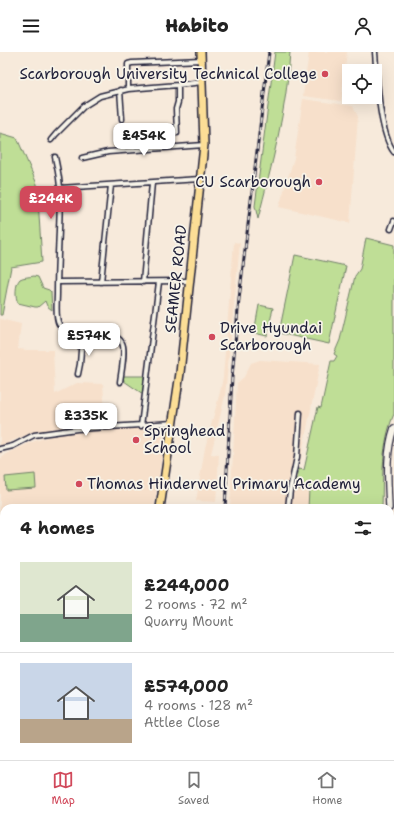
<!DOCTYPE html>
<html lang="en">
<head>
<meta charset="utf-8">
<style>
  :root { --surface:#fff; --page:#f6f6f6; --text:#222; --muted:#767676; --line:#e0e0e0; --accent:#d1495b }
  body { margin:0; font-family:"Shantell Sans",sans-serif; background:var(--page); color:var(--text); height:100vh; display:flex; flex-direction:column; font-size:15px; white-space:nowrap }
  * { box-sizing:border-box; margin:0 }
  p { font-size:13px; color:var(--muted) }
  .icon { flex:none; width:22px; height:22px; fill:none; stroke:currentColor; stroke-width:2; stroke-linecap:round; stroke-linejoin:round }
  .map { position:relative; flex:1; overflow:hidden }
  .sheet { position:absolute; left:0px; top:452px; width:394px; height:256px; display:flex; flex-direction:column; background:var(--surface); border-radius:12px 12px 0 0; box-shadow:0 4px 16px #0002 }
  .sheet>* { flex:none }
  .fabs { position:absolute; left:342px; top:12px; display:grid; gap:8px }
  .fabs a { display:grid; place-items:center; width:40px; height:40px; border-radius:0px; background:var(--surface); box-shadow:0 4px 16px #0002; font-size:20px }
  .price { position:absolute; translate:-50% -34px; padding:0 9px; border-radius:8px; background:#fff; color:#222; font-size:13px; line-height:26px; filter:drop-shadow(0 1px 2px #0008) }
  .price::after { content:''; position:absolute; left:50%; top:24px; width:12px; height:9px; margin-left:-6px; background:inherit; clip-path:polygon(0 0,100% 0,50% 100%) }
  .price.selected { background:var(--accent); color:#fff }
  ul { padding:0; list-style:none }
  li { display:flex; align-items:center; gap:12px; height:100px; padding:0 20px }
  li+li { border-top:1px solid var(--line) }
  li span { display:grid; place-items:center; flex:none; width:112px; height:80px; border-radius:0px; color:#555 }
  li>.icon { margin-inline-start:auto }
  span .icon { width:48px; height:48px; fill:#fffc; stroke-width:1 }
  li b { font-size:17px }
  h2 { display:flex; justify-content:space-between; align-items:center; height:48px; padding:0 20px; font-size:17px }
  header { display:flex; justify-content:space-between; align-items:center; height:52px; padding:0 20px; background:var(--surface); font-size:18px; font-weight:800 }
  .tabs { display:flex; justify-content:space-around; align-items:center; height:56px; border-top:1px solid var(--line); background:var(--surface); font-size:11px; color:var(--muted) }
  .tabs a { display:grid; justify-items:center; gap:2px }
  .tabs .selected { color:var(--accent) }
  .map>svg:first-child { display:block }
  .built { fill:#f7e0cb }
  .green { fill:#bfde96; stroke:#708068 }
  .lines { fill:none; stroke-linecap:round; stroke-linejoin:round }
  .minor-casing { stroke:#22223b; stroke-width:7 }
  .secondary-casing { stroke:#22223b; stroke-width:8 }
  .trunk-casing { stroke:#22223b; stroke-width:10 }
  .minor { stroke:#f7f3e8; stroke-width:4 }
  .secondary { stroke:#f7f3e8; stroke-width:5.5 }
  .trunk { stroke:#fcde96; stroke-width:7 }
  .rail-casing { stroke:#22223b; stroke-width:3 }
  .rail { stroke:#f7f3e8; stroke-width:1.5; stroke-dasharray:4.5; stroke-linecap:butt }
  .poi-dot { fill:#d1495b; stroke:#f7f3e8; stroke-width:1.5 }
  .labels { text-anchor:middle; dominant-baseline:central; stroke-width:3.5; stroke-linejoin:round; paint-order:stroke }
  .poi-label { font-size:15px; fill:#22223b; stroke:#f7f3e8; text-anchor:start }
  .street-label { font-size:15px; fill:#22223b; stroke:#f7f3e8 }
</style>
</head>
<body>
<header><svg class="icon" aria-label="menu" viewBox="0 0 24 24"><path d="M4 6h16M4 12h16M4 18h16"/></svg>Habito<svg class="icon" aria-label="person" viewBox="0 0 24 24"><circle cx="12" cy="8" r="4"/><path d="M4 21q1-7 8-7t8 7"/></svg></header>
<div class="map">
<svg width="394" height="708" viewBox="0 0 394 708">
  <rect width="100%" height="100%" fill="#f7eadb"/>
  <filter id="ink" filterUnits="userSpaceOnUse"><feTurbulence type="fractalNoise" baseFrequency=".025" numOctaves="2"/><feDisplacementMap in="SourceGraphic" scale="8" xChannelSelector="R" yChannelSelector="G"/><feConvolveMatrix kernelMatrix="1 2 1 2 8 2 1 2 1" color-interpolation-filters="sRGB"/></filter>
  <g filter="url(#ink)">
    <!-- built -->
    <path class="built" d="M 309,0 L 347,0 L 341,49 L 303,44 Z
      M 303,47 L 353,54 L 358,65 L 350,171 L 279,155 L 294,106 Z
      M 234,190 L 240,191 L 225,344 L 211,402 L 219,403 L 216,450 L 196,449 L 205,396 L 220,340 L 223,325 Z
      M 0,267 L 21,272 L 18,297 L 27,298 L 53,298 L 55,342 L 77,331 L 103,332 L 106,373 L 56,377 L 29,382 L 9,390 L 0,403 Z
      M 260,308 L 320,312 L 295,436 L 310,438 L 308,456 L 230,456 L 237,331 L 244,325 L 251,311 Z
      M 162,375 L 163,399 L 154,456 L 4,456 L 4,493 L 0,494 L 0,407 L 8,401 L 32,390 L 57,382 L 110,377 Z
      M 239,704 L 379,704 L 377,708 L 239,708 Z"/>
    <!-- green -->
    <path class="green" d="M 275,0 L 290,0 C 287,57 272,112 258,167 L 255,154 Z
      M 0,81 L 17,86 L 37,132 L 42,210 L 11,215 L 2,263 L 0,263 Z
      M 366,186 L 394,193 L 394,362 C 381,392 383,424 382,456 L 308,456 L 309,438 L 295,437 L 299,417 L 304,418 L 318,355 L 321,356 L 331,309 L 334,309 L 337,304 L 334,302 L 340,288 L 355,224 L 360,217 Z
      M 295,203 L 346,214 L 329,292 L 279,281 Z
      M 34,224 L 38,225 L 43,236 L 49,238 L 51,240 L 52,258 L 47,254 L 45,249 L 38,255 L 35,255 L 18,251 C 15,245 15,232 20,227 C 23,225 30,225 34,224 Z
      M 259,253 L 273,256 L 267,284 L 254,281 Z
      M 123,324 L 144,324 L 143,342 L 124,329 Z
      M 35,422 L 36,436 L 6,438 L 5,425 Z"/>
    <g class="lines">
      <!-- minor casing -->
      <g class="minor-casing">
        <path id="minor" d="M 375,0 C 377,26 379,80 394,100
          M 128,37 L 128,12 L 132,11 L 201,8
          M 120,38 L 122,67
          M 177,81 L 176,57 L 178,50 L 178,33
          M 51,88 L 56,82 L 84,54 L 100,44 L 128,37 L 178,33 L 202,30
          M 55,105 C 57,115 60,127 60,138 C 60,173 57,207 57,242 C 57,250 55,265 59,272 C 75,299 111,270 122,291 C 126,298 121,321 120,330
          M 82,106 L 108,100 L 204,93
          M 60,136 L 200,127
          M 391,177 L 394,169
          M 57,230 L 189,229
          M 101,230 L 111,133
          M 143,230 L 152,131
          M 78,322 L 80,312 L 82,285
          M 141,374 L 159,230
          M 0,397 L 13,394 L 34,383 L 41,382 L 77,377 L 173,371
          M 288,456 L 290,438 L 297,405 L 300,361
          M 0,562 L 4,565
          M 47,704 L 47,708
          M 171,704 L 177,708
          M 280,708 L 280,704"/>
      </g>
      <!-- secondary casing -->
      <g class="secondary-casing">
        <path id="secondary" d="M 389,456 C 388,430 385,402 394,376
          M 385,708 L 387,704"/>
      </g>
      <!-- trunk casing -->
      <g class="trunk-casing">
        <path id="trunk" d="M 160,456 L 180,321 L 204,93 L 201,0
          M 180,704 L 180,708"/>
      </g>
      <!-- minor -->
      <use href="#minor" class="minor"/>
      <!-- secondary -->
      <use href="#secondary" class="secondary"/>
      <!-- trunk -->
      <use href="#trunk" class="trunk"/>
      <!-- rail casing -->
      <g class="rail-casing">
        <path id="rail" d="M 225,456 L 232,325 L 239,247 L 269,0
          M 232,704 L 232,708"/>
      </g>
      <!-- rail -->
      <use href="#rail" class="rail"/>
    </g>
  </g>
  <!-- markers -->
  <g class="poi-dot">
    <circle cx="325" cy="22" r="4"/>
    <circle cx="319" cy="130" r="4"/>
    <circle cx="212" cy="285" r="4"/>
    <circle cx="136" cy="388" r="4"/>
    <circle cx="79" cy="432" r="4"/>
  </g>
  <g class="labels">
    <!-- poi labels -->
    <g class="poi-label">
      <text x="317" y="22" text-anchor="end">Scarborough University Technical College</text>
      <text x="311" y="130" text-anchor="end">CU Scarborough</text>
      <text x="220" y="276">Drive Hyundai<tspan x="220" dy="17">Scarborough</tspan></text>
      <text x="144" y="379">Springhead<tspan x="144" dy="17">School</tspan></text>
      <text x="87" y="432">Thomas Hinderwell Primary Academy</text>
    </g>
    <!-- street labels -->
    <g class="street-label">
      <text transform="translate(176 227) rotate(-84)">SEAMER ROAD</text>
    </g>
  </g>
</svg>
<div class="fabs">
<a><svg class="icon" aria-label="locate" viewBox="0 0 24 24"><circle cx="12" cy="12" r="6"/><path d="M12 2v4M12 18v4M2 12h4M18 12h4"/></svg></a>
</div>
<b class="price" style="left:144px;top:105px">£454K</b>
<b class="price selected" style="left:51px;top:168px">£244K</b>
<b class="price" style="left:89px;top:305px">£574K</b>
<b class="price" style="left:86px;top:385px">£335K</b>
<section class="sheet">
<h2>4 homes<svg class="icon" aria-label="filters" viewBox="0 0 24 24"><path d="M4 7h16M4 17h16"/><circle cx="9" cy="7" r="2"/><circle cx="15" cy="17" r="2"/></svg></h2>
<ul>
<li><span style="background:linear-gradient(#dfe7d0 65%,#7fa58c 0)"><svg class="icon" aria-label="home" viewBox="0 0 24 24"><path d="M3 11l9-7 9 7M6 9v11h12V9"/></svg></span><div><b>£244,000</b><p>2 rooms · 72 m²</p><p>Quarry Mount</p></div></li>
<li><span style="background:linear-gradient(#c9d6e8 70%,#b9a48a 0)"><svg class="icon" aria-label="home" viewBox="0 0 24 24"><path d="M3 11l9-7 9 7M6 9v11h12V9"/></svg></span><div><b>£574,000</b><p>4 rooms · 128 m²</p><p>Attlee Close</p></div></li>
</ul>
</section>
</div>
<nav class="tabs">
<a class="selected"><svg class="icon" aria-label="map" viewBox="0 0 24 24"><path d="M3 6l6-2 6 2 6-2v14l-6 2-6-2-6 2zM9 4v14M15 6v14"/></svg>Map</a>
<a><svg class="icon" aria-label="saved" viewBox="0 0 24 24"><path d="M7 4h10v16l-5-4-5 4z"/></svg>Saved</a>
<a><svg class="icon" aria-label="home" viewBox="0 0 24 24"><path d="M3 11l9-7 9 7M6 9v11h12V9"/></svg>Home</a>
</nav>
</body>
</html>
